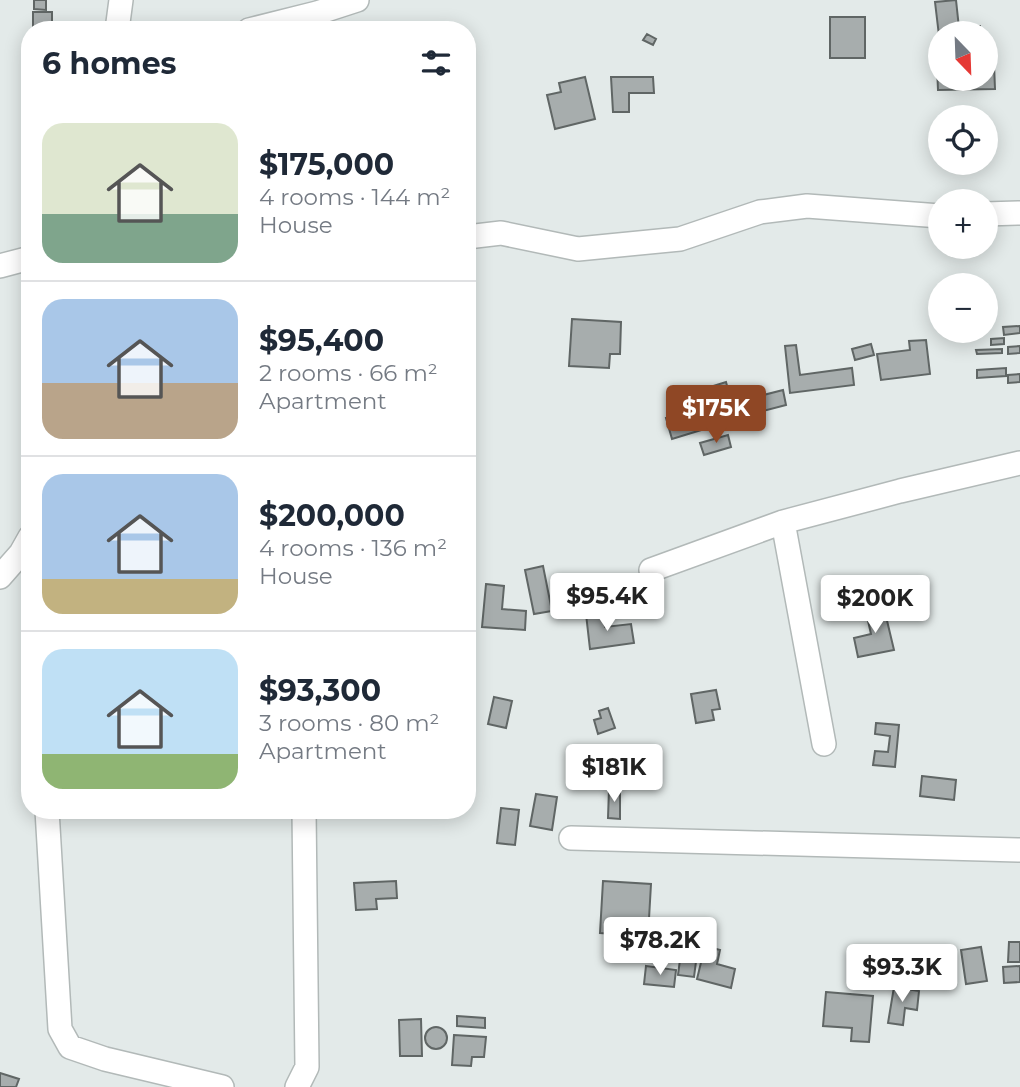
<!DOCTYPE html>
<html lang="en">
<head>
<meta charset="utf-8">
<style>
  :root { --surface:#fff; --page:#f2f2f3; --text:#1f2937; --muted:#747a83; --line:#e0e1e3; --accent:#8f4725 }
  body { margin:0; font-family:Montserrat,sans-serif; background:var(--page); color:var(--text); height:100vh; display:flex; flex-direction:column; font-size:26px; white-space:nowrap }
  * { box-sizing:border-box; margin:0 }
  p { font-size:23px; color:var(--muted) }
  .icon { flex:none; width:38px; height:38px; fill:none; stroke:currentColor; stroke-width:2; stroke-linecap:round; stroke-linejoin:round }
  .map { position:relative; flex:1; overflow:hidden }
  .sheet { position:absolute; left:21px; top:21px; width:455px; height:798px; display:flex; flex-direction:column; background:var(--surface); border-radius:28px; box-shadow:0 4px 18px #0003 }
  .sheet>* { flex:none }
  .needle { width:46px; rotate:157deg }
  .buttons { position:absolute; left:928px; top:21px; display:grid; gap:14px }
  .buttons a { display:grid; place-items:center; width:70px; height:70px; border-radius:50%; background:var(--surface); box-shadow:0 4px 18px #0003; font-size:35px }
  .price { position:absolute; translate:-50% -60px; padding:0 16px; border-radius:7px; background:#fff; color:#222; font-size:23px; line-height:46px; filter:drop-shadow(0 2px 4px #0008) }
  .price::after { content:''; position:absolute; left:50%; top:42px; width:21px; height:16px; margin-left:-10px; background:inherit; clip-path:polygon(0 0,100% 0,50% 100%) }
  .price.selected { background:var(--accent); color:#fff }
  ul { padding:0; list-style:none }
  li { display:flex; align-items:center; gap:21px; height:175px; padding:0 21px }
  li+li { border-top:2px solid var(--line) }
  li span { display:grid; place-items:center; flex:none; width:196px; height:140px; border-radius:21px; color:#555 }
  li>.icon { margin-inline-start:auto }
  span .icon { width:84px; height:84px; fill:#fffc; stroke-width:1 }
  li b { font-size:30px }
  h2 { display:flex; justify-content:space-between; align-items:center; height:84px; padding:0 21px; font-size:30px }
  .map>svg:first-child { display:block }
  .building { fill:#a7adad; stroke:#606665; stroke-width:2 }
  .lines { fill:none; stroke-linecap:round; stroke-linejoin:round }
  .minor-casing { stroke:#b2b9b8; stroke-width:26 }
  .minor { stroke:#fff; stroke-width:23 }
</style>
</head>
<body>
<div class="map">
<svg width="1020" height="1087" viewBox="0 0 1020 1087">
  <rect width="100%" height="100%" fill="#e3eae9"/>
  <!-- building -->
  <path class="building" d="M 34,0 L 46,0 L 46,10 L 34,9 Z
    M 956,0 L 959,28 L 980,26 L 980,33 L 940,33 L 940,44 L 935,2 Z
    M 33,12 L 52,12 L 52,29 L 78,30 L 33,30 Z
    M 830,17 L 865,17 L 865,58 L 830,58 Z
    M 87,27 L 102,27 L 102,30 L 87,30 Z
    M 647,34 L 656,39 L 653,45 L 643,40 Z
    M 985,64 L 994,64 L 995,89 L 938,90 L 937,66 L 940,66 L 940,79 L 985,79 Z
    M 585,77 L 595,119 L 555,129 L 547,95 L 561,92 L 559,83 Z
    M 611,77 L 653,77 L 654,93 L 629,93 L 629,112 L 613,112 Z
    M 572,319 L 621,322 L 620,354 L 610,354 L 609,368 L 569,366 Z
    M 1020,326 L 1020,333 L 1004,335 L 1003,327 Z
    M 1004,338 L 1004,344 L 991,345 L 991,339 Z
    M 926,340 L 930,374 L 881,380 L 877,354 L 910,350 L 909,341 Z
    M 871,344 L 874,355 L 855,360 L 852,349 Z
    M 796,345 L 800,375 L 852,368 L 854,385 L 790,393 L 785,346 Z
    M 1020,346 L 1020,353 L 1008,354 L 1008,347 Z
    M 1002,349 L 1002,353 L 977,354 L 976,350 Z
    M 1006,368 L 1006,376 L 977,378 L 977,370 Z
    M 1020,374 L 1020,382 L 1008,383 L 1008,375 Z
    M 726,382 L 729,393 L 710,399 L 707,388 Z
    M 783,390 L 786,405 L 748,415 L 744,400 Z
    M 705,406 L 711,427 L 672,439 L 666,418 Z
    M 728,435 L 731,447 L 704,455 L 700,443 Z
    M 543,566 L 552,611 L 534,614 L 525,570 Z
    M 486,584 L 504,586 L 502,609 L 526,611 L 525,630 L 482,627 Z
    M 884,608 L 894,650 L 858,657 L 854,638 L 871,634 L 866,612 Z
    M 603,612 L 605,627 L 631,624 L 634,643 L 590,649 L 586,614 Z
    M 716,690 L 720,709 L 712,710 L 714,720 L 696,723 L 691,694 Z
    M 494,697 L 512,701 L 506,728 L 488,724 Z
    M 608,708 L 615,728 L 598,734 L 594,720 L 601,718 L 599,711 Z
    M 876,723 L 899,725 L 895,767 L 873,765 L 875,751 L 888,752 L 890,736 L 875,734 Z
    M 922,776 L 956,780 L 954,800 L 920,796 Z
    M 609,789 L 620,789 L 620,819 L 608,818 Z
    M 536,794 L 557,797 L 552,830 L 530,826 Z
    M 501,808 L 519,810 L 515,845 L 497,843 Z
    M 396,881 L 397,898 L 376,899 L 377,909 L 356,910 L 354,883 Z
    M 603,881 L 651,884 L 648,936 L 600,933 Z
    M 1009,942 L 1020,942 L 1020,962 L 1008,962 Z
    M 705,946 L 720,950 L 717,964 L 735,969 L 731,988 L 697,979 Z
    M 981,947 L 987,981 L 966,984 L 961,950 Z
    M 681,952 L 697,954 L 694,977 L 678,975 Z
    M 646,966 L 676,970 L 674,987 L 644,984 Z
    M 1020,966 L 1020,982 L 1004,983 L 1003,967 Z
    M 894,987 L 919,991 L 917,1010 L 905,1008 L 903,1025 L 888,1023 Z
    M 826,992 L 873,996 L 869,1042 L 851,1041 L 852,1028 L 823,1026 Z
    M 457,1016 L 485,1018 L 485,1028 L 457,1026 Z
    M 421,1019 L 422,1056 L 400,1056 L 399,1020 Z
    M425 1038a11 11 0 1 1 22 0a11 11 0 1 1-22 0Z
    M 454,1035 L 486,1037 L 484,1057 L 472,1057 L 471,1066 L 452,1065 Z
    M 0,1073 L 19,1079 L 16,1087 L 0,1087 Z"/>
  <g class="lines">
    <!-- minor casing -->
    <g class="minor-casing">
      <path id="minor" d="M 117,30 L 121,0
        M 249,30 L 317,13 L 357,0
        M 985,214 L 1020,213
        M 467,237 L 501,233 L 578,249 L 680,239 L 760,212 L 807,206 L 940,216
        M 0,266 L 30,258
        M 783,522 L 824,744
        M 651,570 L 783,522 L 900,491 L 1020,463
        M 0,577 L 21,553 L 30,537
        M 47,810 L 60,1029 L 70,1047 L 105,1059 L 222,1087
        M 571,838 L 1020,850
        M 297,1087 L 307,1067 L 304,810"/>
    </g>
    <!-- minor -->
    <use href="#minor" class="minor"/>
  </g>
</svg>
<div class="buttons">
<a><svg class="needle" viewBox="-14 -14 28 28"><path d="M0-13l5 13h-10z" fill="#e53935"/><path d="M0 13l5-13h-10z" fill="#747a83"/></svg></a>
<a><svg class="icon" aria-label="locate" viewBox="0 0 24 24"><circle cx="12" cy="12" r="6"/><path d="M12 2v4M12 18v4M2 12h4M18 12h4"/></svg></a>
<a>+</a>
<a>−</a>
</div>
<b class="price selected" style="left:716px;top:445px">$175K</b>
<b class="price" style="left:607px;top:633px">$95.4K</b>
<b class="price" style="left:875px;top:635px">$200K</b>
<b class="price" style="left:614px;top:804px">$181K</b>
<b class="price" style="left:660px;top:977px">$78.2K</b>
<b class="price" style="left:902px;top:1004px">$93.3K</b>
<section class="sheet">
<h2>6 homes<svg class="icon" aria-label="filters" viewBox="0 0 24 24"><path d="M4 7h16M4 17h16"/><circle cx="9" cy="7" r="2"/><circle cx="15" cy="17" r="2"/></svg></h2>
<ul>
<li><span style="background:linear-gradient(#dfe7d0 65%,#7fa58c 0)"><svg class="icon" aria-label="home" viewBox="0 0 24 24"><path d="M3 11l9-7 9 7M6 9v11h12V9"/></svg></span><div><b>$175,000</b><p>4 rooms · 144 m²</p><p>House</p></div></li>
<li><span style="background:linear-gradient(#a9c7e8 60%,#b9a48a 0)"><svg class="icon" aria-label="home" viewBox="0 0 24 24"><path d="M3 11l9-7 9 7M6 9v11h12V9"/></svg></span><div><b>$95,400</b><p>2 rooms · 66 m²</p><p>Apartment</p></div></li>
<li><span style="background:linear-gradient(#a9c7e8 75%,#c2b280 0)"><svg class="icon" aria-label="home" viewBox="0 0 24 24"><path d="M3 11l9-7 9 7M6 9v11h12V9"/></svg></span><div><b>$200,000</b><p>4 rooms · 136 m²</p><p>House</p></div></li>
<li><span style="background:linear-gradient(#bfe0f5 75%,#8fb573 0)"><svg class="icon" aria-label="home" viewBox="0 0 24 24"><path d="M3 11l9-7 9 7M6 9v11h12V9"/></svg></span><div><b>$93,300</b><p>3 rooms · 80 m²</p><p>Apartment</p></div></li>
</ul>
</section>
</div>
</body>
</html>
